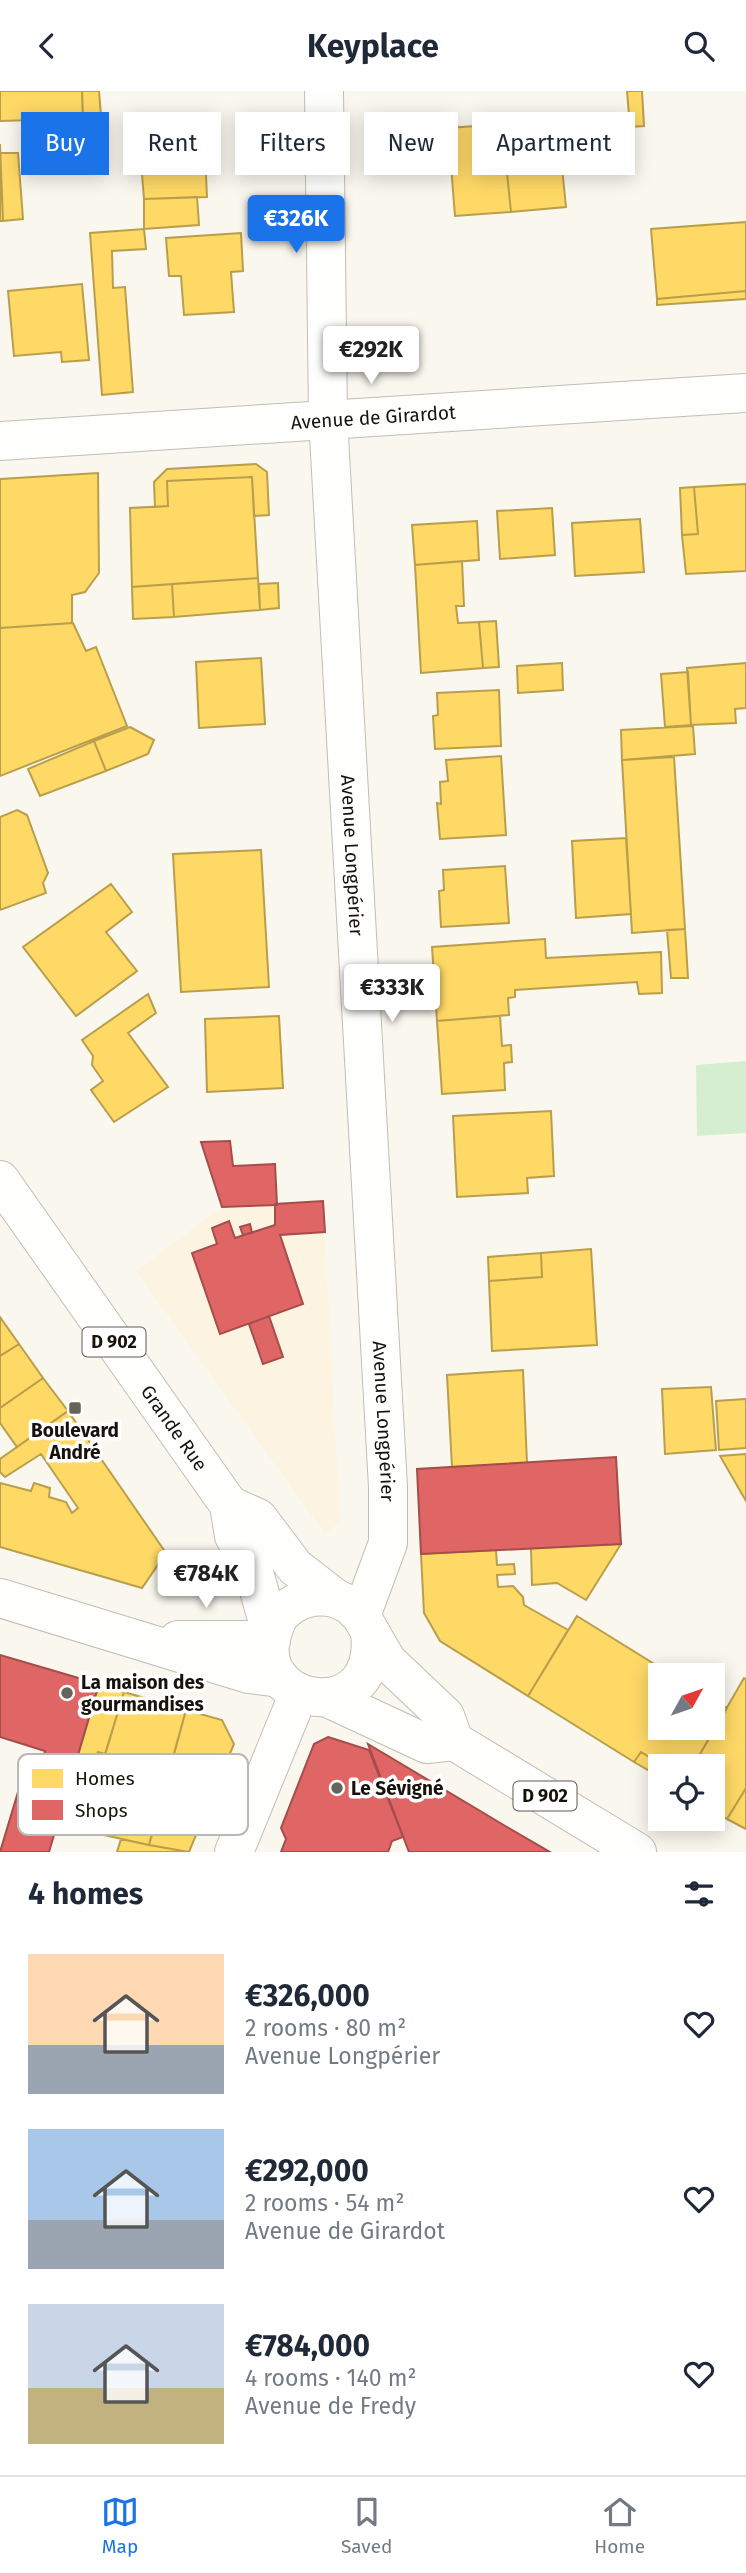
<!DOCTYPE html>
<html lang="en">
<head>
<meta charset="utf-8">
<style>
  :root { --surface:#fff; --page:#f6f6f7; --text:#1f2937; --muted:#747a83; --line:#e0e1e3; --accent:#1a73e8 }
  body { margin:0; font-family:"Fira Sans",sans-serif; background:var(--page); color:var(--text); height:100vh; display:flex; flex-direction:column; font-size:26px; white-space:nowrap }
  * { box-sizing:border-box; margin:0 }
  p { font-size:23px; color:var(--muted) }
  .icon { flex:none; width:38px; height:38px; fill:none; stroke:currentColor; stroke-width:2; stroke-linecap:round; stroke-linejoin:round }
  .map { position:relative; height:1761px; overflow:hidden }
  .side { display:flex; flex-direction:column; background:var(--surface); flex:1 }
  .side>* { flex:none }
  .guide { position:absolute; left:21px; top:21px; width:705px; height:63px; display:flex; gap:14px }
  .needle { width:46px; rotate:50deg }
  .buttons { position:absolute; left:648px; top:1572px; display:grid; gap:14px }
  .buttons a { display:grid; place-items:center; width:77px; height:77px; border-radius:0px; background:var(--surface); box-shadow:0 4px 18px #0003; font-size:35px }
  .price { position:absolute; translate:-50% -60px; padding:0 16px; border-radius:7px; background:#fff; color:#222; font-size:23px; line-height:46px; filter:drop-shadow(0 2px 4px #0008) }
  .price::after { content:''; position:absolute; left:50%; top:42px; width:21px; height:16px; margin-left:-10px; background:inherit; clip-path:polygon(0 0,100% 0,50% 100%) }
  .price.on { background:var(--accent); color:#fff }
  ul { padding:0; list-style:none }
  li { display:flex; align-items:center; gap:21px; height:175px; padding:0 28px }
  li span { display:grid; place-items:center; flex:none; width:196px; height:140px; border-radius:0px; color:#555 }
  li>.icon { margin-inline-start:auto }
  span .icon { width:84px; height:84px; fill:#fffc; stroke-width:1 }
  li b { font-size:30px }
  h2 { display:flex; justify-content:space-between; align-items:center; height:84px; padding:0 28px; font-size:30px }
  .pill { padding:0 24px; border-radius:0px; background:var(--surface); box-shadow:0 4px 18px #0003; font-size:24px; line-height:63px }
  .pill.on { background:var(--accent); color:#fff }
  header { display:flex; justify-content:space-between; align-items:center; height:91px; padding:0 28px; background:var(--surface); font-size:32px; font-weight:700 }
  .menu { display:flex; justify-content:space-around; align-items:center; height:98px; border-top:2px solid var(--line); background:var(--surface); font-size:19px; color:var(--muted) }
  .menu a { display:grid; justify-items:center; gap:4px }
  .menu .on { color:var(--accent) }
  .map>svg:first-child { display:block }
  .built { fill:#fcf4e0 }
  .green { fill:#d6eed0 }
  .homes { fill:#ffd966; stroke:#b99e4b; stroke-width:2 }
  .shops { fill:#e06666; stroke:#a44d4b; stroke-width:2 }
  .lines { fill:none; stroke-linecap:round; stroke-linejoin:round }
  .minor-casing { stroke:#c1beb6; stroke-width:40 }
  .major-casing { stroke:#c1beb6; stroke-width:40 }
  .minor { stroke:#fefefd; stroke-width:38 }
  .major { stroke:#fefefd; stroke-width:38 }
  .poi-dot { fill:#66635b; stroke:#fff; stroke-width:2.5 }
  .labels { text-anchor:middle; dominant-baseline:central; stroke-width:7; stroke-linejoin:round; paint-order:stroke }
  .shield { fill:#fff; stroke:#5d5a55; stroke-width:2 }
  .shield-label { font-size:18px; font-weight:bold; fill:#17130c }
  .street-label { font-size:19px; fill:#17130c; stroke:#fff }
  .poi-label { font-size:19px; font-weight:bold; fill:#17130c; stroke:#fff; text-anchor:start }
  .key { fill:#fff; stroke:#b9b8b6; stroke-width:2 }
  .key-label { font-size:19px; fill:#17130c }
</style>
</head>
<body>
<header><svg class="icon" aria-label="back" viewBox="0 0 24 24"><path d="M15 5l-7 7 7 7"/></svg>Keyplace<svg class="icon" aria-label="search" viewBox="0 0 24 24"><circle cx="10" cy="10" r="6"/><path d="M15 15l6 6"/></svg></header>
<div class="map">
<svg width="746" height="1761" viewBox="0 0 746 1761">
  <rect width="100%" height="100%" fill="#faf7ef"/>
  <!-- built -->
  <path class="built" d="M 323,1110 L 340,1431 L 325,1443 L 136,1180 L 222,1116 Z"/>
  <!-- green -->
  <path class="green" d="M 746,970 L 746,1042 L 697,1045 L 696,974 Z"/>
  <!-- homes -->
  <path class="homes" d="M 0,0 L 82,0 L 83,25 L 68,26 L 67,28 L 0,30 Z
    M 82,0 L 99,0 L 102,37 L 83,38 Z
    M 627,0 L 642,0 L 644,35 L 630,36 Z
    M 557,27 L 566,116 L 511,121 L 502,33 Z
    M 195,30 L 195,42 L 204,41 L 207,106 L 144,108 L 138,34 Z
    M 502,33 L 511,121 L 455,125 L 448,37 Z
    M 0,53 L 3,130 L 0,130 Z
    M 0,62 L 18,62 L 23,128 L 3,130 Z
    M 197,106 L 199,134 L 144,138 L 144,108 Z
    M 746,131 L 746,200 L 657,208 L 651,138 Z
    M 144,138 L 146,158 L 112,160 L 113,197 L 125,196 L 133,301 L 102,304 L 90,142 Z
    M 241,142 L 243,180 L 231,181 L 234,221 L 184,224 L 181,185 L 169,185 L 166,147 Z
    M 82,193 L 89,269 L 62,271 L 61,261 L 14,265 L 8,200 Z
    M 746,200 L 746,208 L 657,214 L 657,208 Z
    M 256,373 L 267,381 L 269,424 L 254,425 L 252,386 L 167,390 L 168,415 L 155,416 L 154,391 L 167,378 Z
    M 98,382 L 99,482 L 85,501 L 72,504 L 72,532 L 0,537 L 0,388 Z
    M 252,386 L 258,487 L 132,496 L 130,417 L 168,415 L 167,390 Z
    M 746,393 L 746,480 L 686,483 L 682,444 L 698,443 L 694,396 Z
    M 694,396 L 698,443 L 682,444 L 680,397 Z
    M 552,417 L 555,464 L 500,468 L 497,420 Z
    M 640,428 L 644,481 L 575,485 L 572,432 Z
    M 477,430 L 479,469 L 415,474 L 412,434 Z
    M 462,470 L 464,515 L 456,515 L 458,532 L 479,531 L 483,577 L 421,582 L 415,474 Z
    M 258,487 L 260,519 L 174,526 L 172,493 Z
    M 278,492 L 279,517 L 260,519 L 259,493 Z
    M 172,493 L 174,526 L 133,528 L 132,496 Z
    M 496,530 L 499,576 L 483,577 L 479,531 Z
    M 73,532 L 86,560 L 96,556 L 127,635 L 0,685 L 0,537 Z
    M 261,567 L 265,633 L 199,637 L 196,571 Z
    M 562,572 L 563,599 L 518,602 L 517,575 Z
    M 746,572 L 746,617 L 735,618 L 736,632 L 691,634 L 687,577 Z
    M 688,581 L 691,634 L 665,636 L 661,583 Z
    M 499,599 L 501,655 L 435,658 L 433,625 L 438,624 L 437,602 Z
    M 693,635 L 695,663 L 622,669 L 621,639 Z
    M 130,636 L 154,649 L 148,663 L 106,680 L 94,650 Z
    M 94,650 L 106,680 L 40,705 L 28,678 Z
    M 501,665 L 506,744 L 440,748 L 437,712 L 441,713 L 440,691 L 448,690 L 446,669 Z
    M 674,666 L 685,838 L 632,842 L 622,669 Z
    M 17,719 L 27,724 L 48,782 L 43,792 L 46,802 L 0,819 L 0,726 Z
    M 626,747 L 631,823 L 576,827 L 572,750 Z
    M 261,759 L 269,896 L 181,901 L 173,763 Z
    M 505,775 L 509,832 L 441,836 L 439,800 L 444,799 L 443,779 Z
    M 111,793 L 132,821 L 106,841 L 137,880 L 76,925 L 23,856 Z
    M 685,838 L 688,887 L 671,887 L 667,839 Z
    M 545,848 L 546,867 L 661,861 L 662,902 L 639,903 L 637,891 L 515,899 L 515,906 L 508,907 L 509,924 L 437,930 L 432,856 Z
    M 148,903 L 156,922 L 128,942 L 168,996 L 114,1031 L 91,999 L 103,990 L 92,974 L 93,965 L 82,949 Z
    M 279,925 L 283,997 L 207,1001 L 205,928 Z
    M 500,925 L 502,955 L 511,954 L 512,971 L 504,972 L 505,999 L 442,1003 L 437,930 Z
    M 551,1020 L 554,1085 L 527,1087 L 528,1102 L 457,1106 L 453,1025 Z
    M 591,1158 L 597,1254 L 492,1260 L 489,1190 L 542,1186 L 541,1162 Z
    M 541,1162 L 542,1186 L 489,1190 L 488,1166 Z
    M 0,1226 L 19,1253 L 0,1265 Z
    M 19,1253 L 43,1287 L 0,1317 L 0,1265 Z
    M 523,1279 L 527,1372 L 452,1376 L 447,1284 Z
    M 43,1287 L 68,1320 L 17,1356 L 0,1332 L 0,1317 Z
    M 711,1296 L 716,1359 L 665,1363 L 662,1298 Z
    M 746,1308 L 746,1357 L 719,1359 L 716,1310 Z
    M 68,1320 L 166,1462 L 142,1497 L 0,1456 L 0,1392 L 31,1400 L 34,1392 L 50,1397 L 49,1406 L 66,1411 L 72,1422 L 78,1417 L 41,1363 L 5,1386 L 0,1381 L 0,1368 Z
    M 746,1363 L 746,1410 L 720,1365 Z
    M 621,1453 L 586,1509 L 557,1492 L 532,1494 L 531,1457 Z
    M 496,1459 L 497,1474 L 514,1473 L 515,1483 L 497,1484 L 498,1496 L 513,1495 L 523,1506 L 524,1514 L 568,1539 L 528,1605 L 440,1550 L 424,1522 L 421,1463 Z
    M 577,1525 L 672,1584 L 660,1584 L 660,1636 L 712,1636 L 712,1608 L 727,1617 L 693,1675 L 660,1675 L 660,1686 L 653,1682 L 659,1672 L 641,1661 L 634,1671 L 528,1605 Z
    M 744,1587 L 746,1588 L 746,1697 L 727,1728 L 712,1719 L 712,1675 L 693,1675 Z
    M 99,1593 L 124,1601 L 105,1663 L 98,1661 L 94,1672 L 77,1668 Z
    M 124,1601 L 186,1619 L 157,1724 L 147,1722 L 156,1690 L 102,1674 Z
    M 186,1619 L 222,1629 L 234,1653 L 211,1708 L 166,1693 Z
    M 641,1661 L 659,1672 L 653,1682 L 634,1671 Z
    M 746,1697 L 746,1738 L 727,1728 Z
    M 182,1698 L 211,1708 L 189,1761 L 149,1754 L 157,1727 L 173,1731 Z
    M 101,1723 L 154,1734 L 149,1754 L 95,1742 Z
    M 121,1748 L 149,1754 L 188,1761 L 117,1761 Z"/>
  <!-- shops -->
  <path class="shops" d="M 230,1050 L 233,1075 L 275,1073 L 277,1114 L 222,1116 L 201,1051 Z
    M 323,1110 L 325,1141 L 280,1144 L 303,1213 L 220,1243 L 192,1162 L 217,1153 L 212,1137 L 229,1130 L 235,1147 L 275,1134 L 275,1113 Z
    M 250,1133 L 252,1142 L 243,1144 L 240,1136 Z
    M 269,1225 L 283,1266 L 263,1273 L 249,1233 Z
    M 616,1366 L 621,1453 L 421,1463 L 417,1378 Z
    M 0,1564 L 99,1593 L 49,1761 L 0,1761 L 24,1681 L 39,1684 L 45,1660 L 0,1646 Z
    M 328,1646 L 369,1659 L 403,1746 L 392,1750 L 388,1761 L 281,1761 L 286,1748 L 281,1737 L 314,1653 Z
    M 368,1653 L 507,1736 L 550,1761 L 409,1761 Z"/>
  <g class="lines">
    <!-- minor casing -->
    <g class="minor-casing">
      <g id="minor">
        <path id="s1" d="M 324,0 L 328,327 L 388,1396 L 388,1452 L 361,1525"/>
        <path id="s2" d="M 0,350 L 746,302"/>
        <path d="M 0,1507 L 249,1583 L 280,1587"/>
        <path d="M 178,1549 L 271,1549"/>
        <path d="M 234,1761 L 299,1602"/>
      </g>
    </g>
    <!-- major casing -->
    <g class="major-casing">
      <g id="major">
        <path id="s3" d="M 0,1089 L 229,1414 L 234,1445 L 253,1478 L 271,1542"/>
        <path d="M 229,1414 L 258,1427 L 295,1476 L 335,1507 L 350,1514 L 361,1525 L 387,1570 L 445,1625 L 454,1650 L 637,1761"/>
        <path d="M 335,1507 C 314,1503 297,1507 281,1523 C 274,1532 272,1542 270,1553 C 262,1618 381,1634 370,1541"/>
        <path d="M 328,1607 L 427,1653 L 454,1650"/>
      </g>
    </g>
    <!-- minor -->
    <use href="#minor" class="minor"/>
    <!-- major -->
    <use href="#major" class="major"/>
  </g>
  <!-- markers -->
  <g class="poi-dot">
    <rect x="68" y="1310" width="14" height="14" rx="3.5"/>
    <circle cx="67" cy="1602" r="7"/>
    <circle cx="337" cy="1697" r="7"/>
  </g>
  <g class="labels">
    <!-- shield labels -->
    <g class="shield">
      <rect x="82.5" y="1236.5" width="63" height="29" rx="5"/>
      <rect x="513.5" y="1690.5" width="63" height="29" rx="5"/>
    </g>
    <g class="shield-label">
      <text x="114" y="1251">D 902</text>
      <text x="545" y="1705">D 902</text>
    </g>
    <!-- street labels -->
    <g class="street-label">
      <text stroke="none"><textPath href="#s2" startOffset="374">Avenue de Girardot</textPath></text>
      <text stroke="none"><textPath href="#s1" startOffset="765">Avenue Longpérier</textPath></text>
      <text stroke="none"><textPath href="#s1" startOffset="1332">Avenue Longpérier</textPath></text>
      <text stroke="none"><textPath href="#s3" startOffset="303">Grande Rue</textPath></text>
    </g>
    <!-- poi labels -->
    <g class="poi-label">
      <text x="75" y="1339" text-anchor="middle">Boulevard<tspan x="75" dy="22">André</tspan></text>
      <text x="81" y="1591">La maison des<tspan x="81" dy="22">gourmandises</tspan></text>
      <text x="351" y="1697">Le Sévigné</text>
    </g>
  </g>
  <!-- legend -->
  <rect x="18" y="1663" width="230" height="81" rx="10" class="key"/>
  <rect x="32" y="1678" width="31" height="19" fill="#ffd966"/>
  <rect x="32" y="1709" width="31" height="20" fill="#e06666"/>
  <g class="key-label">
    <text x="75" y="1694">Homes</text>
    <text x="75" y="1726">Shops</text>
  </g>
</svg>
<div class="buttons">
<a><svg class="needle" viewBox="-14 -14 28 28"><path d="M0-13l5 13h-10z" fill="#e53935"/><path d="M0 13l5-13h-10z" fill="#747a83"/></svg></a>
<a><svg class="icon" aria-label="locate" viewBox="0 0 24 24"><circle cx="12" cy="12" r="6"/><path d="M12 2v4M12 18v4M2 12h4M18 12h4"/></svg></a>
</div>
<b class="price on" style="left:296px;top:164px">€326K</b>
<b class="price" style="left:371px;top:295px">€292K</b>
<b class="price" style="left:392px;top:933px">€333K</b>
<b class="price" style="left:206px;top:1519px">€784K</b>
<div class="guide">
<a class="pill on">Buy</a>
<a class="pill">Rent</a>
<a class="pill">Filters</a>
<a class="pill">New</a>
<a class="pill">Apartment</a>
</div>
</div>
<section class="side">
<h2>4 homes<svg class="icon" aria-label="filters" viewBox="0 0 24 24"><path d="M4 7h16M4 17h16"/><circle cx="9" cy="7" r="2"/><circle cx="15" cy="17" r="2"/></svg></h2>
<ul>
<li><span style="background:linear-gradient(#ffd9b3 65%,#9aa5b1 0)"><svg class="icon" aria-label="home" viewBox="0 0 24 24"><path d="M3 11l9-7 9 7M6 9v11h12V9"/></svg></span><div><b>€326,000</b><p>2 rooms · 80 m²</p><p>Avenue Longpérier</p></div><svg class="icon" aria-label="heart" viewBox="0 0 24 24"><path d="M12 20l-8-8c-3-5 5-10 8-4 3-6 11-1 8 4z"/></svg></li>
<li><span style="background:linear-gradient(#a9c7e8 65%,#9aa5b1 0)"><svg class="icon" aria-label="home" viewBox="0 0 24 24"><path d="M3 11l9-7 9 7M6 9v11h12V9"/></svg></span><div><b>€292,000</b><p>2 rooms · 54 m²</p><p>Avenue de Girardot</p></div><svg class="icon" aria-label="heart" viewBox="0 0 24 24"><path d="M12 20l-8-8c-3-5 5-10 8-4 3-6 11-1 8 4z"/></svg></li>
<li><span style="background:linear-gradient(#c9d6e8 60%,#c2b280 0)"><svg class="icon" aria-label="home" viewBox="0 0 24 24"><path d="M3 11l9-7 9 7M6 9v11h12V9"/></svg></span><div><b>€784,000</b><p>4 rooms · 140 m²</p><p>Avenue de Fredy</p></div><svg class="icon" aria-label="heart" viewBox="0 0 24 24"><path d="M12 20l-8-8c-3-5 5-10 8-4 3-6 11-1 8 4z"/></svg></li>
</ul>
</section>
<nav class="menu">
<a class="on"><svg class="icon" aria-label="map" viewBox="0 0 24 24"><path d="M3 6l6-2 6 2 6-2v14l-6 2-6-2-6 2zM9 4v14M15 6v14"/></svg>Map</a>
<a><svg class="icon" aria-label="saved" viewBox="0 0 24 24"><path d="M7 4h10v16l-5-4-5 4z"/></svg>Saved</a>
<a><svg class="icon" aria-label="home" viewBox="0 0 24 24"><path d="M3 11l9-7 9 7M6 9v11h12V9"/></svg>Home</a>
</nav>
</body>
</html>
